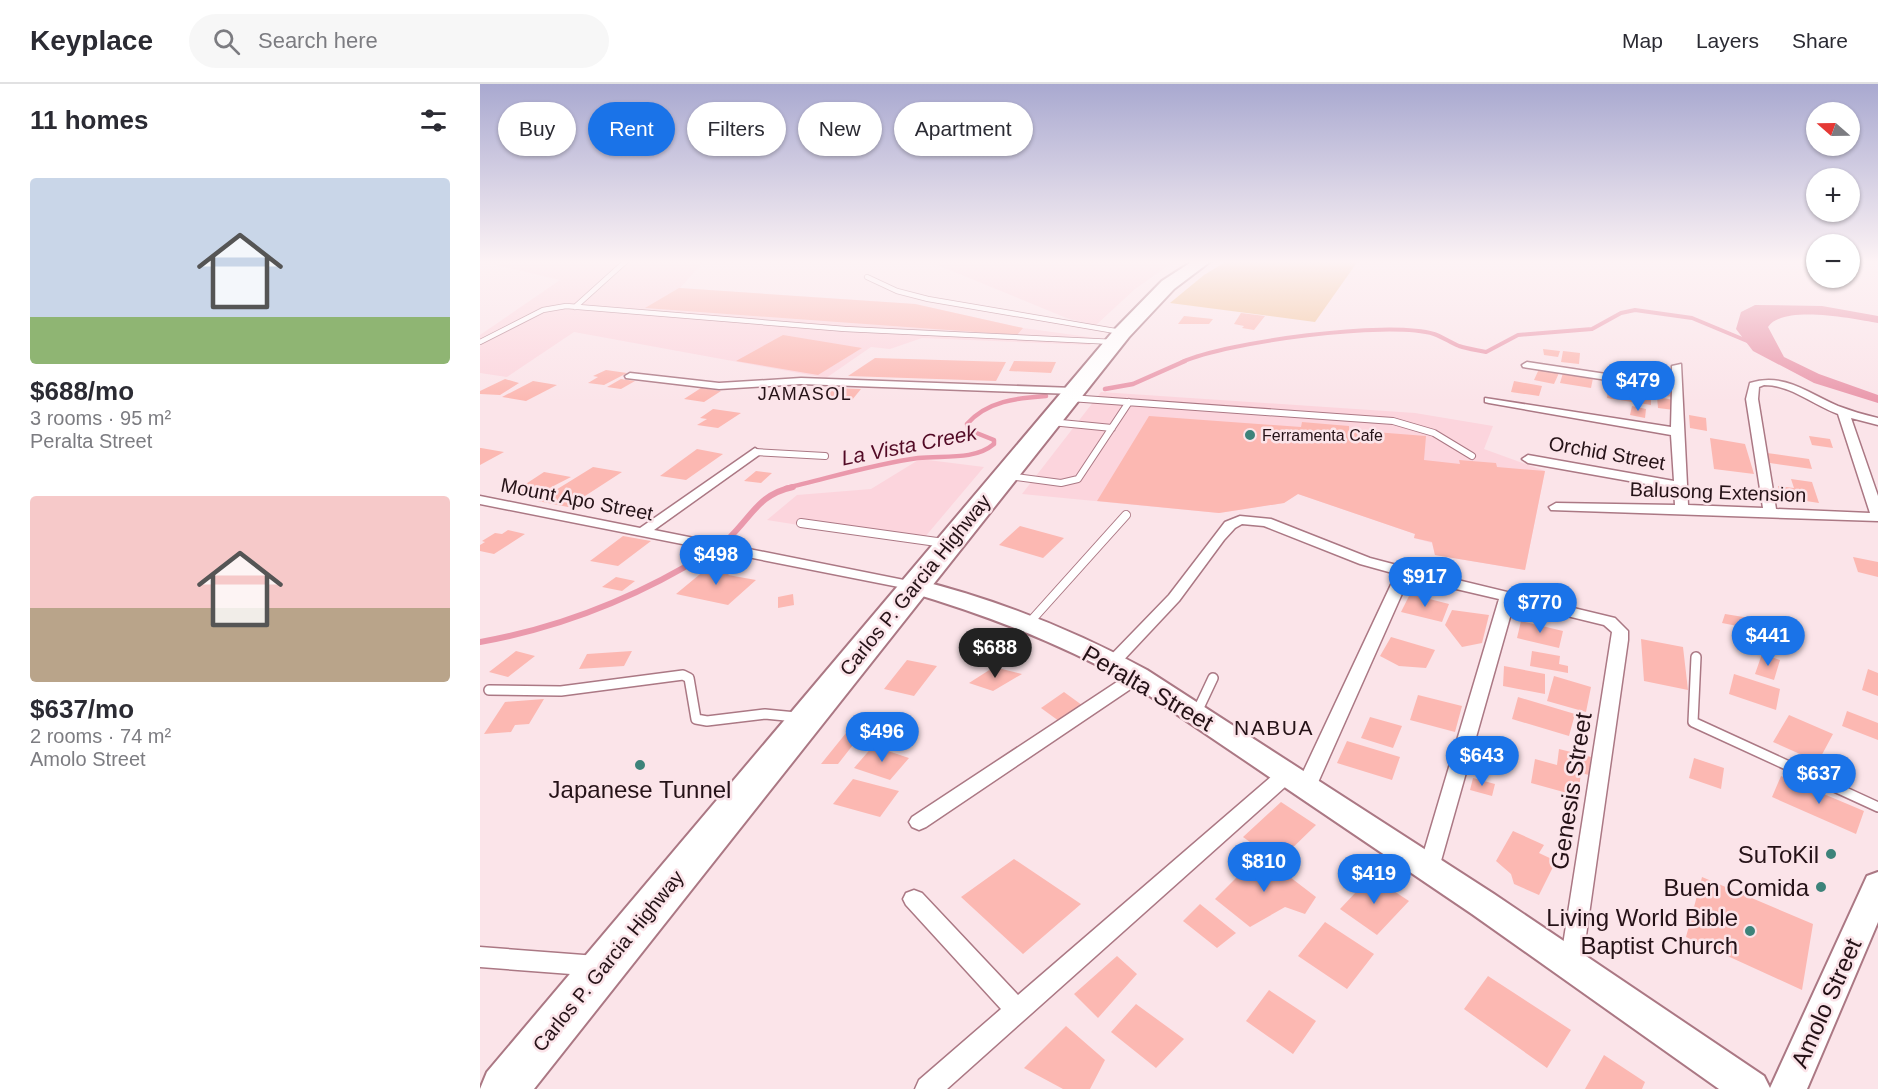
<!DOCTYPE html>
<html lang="en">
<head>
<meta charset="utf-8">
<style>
  :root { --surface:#fff; --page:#f7f7f7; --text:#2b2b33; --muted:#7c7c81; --line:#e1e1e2; --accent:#1a73e8 }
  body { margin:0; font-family:Helvetica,sans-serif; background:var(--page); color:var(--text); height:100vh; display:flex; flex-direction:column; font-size:22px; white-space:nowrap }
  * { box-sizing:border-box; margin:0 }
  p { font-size:20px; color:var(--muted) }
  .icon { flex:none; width:33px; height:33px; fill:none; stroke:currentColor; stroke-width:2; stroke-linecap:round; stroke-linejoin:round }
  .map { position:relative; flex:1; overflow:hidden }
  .sheet { display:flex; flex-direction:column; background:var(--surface); width:480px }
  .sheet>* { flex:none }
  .hud { position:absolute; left:18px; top:18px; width:570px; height:54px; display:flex; gap:12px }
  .needle { width:39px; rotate:290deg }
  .fabs { position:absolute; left:1326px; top:18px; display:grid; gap:12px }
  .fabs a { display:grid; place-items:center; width:54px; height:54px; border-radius:50%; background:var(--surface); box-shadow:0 2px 4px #0004; font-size:30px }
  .price { position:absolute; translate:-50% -51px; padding:0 14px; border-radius:21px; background:var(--accent); color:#fff; font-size:20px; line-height:39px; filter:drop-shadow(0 2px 3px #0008) }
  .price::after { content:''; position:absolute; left:50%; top:36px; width:18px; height:14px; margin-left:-9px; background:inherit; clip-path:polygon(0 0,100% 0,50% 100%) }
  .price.selected { background:#222; color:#fff }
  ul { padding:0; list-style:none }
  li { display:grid; align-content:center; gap:12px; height:318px; padding:0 30px }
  li span { display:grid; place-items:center; height:186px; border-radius:6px; color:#555 }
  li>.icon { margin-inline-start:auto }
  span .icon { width:108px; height:108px; fill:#fffc; stroke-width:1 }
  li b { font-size:26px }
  h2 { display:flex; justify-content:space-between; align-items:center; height:72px; padding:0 30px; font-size:26px }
  .pill { padding:0 21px; border-radius:27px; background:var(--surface); box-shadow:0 2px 4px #0004; font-size:21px; line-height:54px }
  .pill.selected { background:var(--accent); color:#fff }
  header { display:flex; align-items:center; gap:36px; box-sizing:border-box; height:84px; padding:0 30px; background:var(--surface); border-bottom:2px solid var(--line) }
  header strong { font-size:28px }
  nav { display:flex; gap:33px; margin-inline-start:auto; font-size:21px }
  .search { width:420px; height:54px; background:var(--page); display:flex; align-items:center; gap:15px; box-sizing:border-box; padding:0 21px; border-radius:33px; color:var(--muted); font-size:22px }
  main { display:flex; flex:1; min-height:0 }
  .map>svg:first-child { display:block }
  .built { fill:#fcd5dd }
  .green { fill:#f1c296 }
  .water { fill:#ea99ac }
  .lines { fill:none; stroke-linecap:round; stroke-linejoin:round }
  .stream-far2 { stroke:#ea99ac; stroke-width:4 }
  .stream-far1 { stroke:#ea99ac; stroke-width:4.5 }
  .stream { stroke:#ea99ac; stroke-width:6 }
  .building { fill:#fcb8b2 }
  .lane-far3-casing { stroke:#ab7884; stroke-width:6 }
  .lane-far2-casing { stroke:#ab7884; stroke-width:8 }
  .lane-far1-casing { stroke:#ab7884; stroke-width:10 }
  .lane-casing { stroke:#ab7884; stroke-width:12 }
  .street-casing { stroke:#ab7884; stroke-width:3 }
  .secondary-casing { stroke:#ab7884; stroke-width:4 }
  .highway-casing { stroke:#ab7884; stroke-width:4 }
  .lane-far3 { stroke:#fff; stroke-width:4.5 }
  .lane-far2 { stroke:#fff; stroke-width:6 }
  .lane-far1 { stroke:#fff; stroke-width:8 }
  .lane { stroke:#fff; stroke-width:9 }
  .street { fill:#fff; fill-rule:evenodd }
  .secondary { fill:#fff; fill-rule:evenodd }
  .highway { fill:#fff; fill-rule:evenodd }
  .poi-dot { fill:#3d837a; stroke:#fbe4e9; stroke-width:2 }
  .labels { text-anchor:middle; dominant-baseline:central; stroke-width:5; stroke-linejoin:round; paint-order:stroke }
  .far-poi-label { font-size:16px; fill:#251217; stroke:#fbe4e9; text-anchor:start }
  .far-neighbourhood-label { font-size:18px; letter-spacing:1.5px; fill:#251217; stroke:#fbe4e9 }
  .street-label { font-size:20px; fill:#251217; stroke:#fbe4e9 }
  .water-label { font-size:21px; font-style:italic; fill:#520a25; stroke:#fbe4e9 }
  .neighbourhood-label { font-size:21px; letter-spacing:1.5px; fill:#251217; stroke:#fbe4e9 }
  .near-street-label { font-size:24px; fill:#251217; stroke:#fbe4e9 }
  .near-poi-label { font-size:24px; fill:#251217; stroke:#fbe4e9; text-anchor:end }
</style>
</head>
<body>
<header>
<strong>Keyplace</strong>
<div class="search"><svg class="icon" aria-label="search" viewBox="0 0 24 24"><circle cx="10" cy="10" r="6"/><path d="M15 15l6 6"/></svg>Search here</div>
<nav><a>Map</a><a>Layers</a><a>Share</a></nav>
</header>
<main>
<section class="sheet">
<h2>11 homes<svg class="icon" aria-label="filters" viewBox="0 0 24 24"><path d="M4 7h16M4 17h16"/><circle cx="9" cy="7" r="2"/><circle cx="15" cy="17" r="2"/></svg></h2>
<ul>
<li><span style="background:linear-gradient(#c9d6e8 75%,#8fb573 0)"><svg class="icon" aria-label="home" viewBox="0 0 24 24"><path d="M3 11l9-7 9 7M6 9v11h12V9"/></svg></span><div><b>$688/mo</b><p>3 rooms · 95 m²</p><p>Peralta Street</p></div></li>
<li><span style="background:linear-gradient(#f6c9c9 60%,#b9a48a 0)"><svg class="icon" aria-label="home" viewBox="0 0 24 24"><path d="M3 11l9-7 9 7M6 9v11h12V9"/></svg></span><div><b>$637/mo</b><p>2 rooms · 74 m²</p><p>Amolo Street</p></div></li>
</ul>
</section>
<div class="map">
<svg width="1398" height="1005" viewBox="0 0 1398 1005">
  <rect width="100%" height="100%" fill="#fbe4e9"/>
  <!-- built -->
  <path class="built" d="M 0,177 L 224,177 L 200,204 L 435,220 L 543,244 L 616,254 L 610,261 L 442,254 L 410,265 L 391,263 L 346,294 L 94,248 L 27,293 L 0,289 L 0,251 L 80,196 Z
    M 455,177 L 695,177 L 655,205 L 616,241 L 589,235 L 450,178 Z
    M 621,308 L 935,329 L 1013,342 L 1004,365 L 1065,387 L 1045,486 L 955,471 L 952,459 L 934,454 L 935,450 L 818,410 L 804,419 L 739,429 L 542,410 Z
    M 440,375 L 504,383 L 439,460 L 287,436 L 317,411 L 391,405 Z"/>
  <!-- green -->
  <path class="green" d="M 747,177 L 878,177 L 835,238 L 690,219 L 724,191 Z"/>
  <!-- water -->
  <path class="water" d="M 1275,221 L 1342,222 L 1398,232 L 1398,239 C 1374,235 1303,220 1288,243 L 1304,273 L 1339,290 L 1398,311 L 1398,319 L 1334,299 L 1273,267 L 1256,245 L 1261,228 Z"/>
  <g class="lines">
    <!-- stream-far2 -->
    <path class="stream-far2" d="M 702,278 C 747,258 907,236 954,250 C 963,253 971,259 979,262 C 988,265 997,266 1006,268 L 1038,251 L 1112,245 L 1141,229 L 1155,226 L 1212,234 L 1272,259"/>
    <!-- stream-far1 -->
    <path class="stream-far1" d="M 625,305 L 653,300 L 705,277
      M 306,404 C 349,394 394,380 438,374 C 462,371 494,377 514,360 L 514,356 L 489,346 L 487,340 C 507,317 537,314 566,312"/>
    <!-- stream -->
    <path class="stream" d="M 251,452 C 273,430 280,410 313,403
      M 0,558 C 84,543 158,513 230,468"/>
  </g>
  <!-- building -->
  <path class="building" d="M 199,204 L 435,220 L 543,244 L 537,251 L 165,224 Z
    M 761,229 L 785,232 L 774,246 L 762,244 L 764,242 L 754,240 Z
    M 704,232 L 733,235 L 729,240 L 698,240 Z
    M 303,251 L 382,264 L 338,291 L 256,277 Z
    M 1063,265 L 1080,267 L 1078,273 L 1064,271 Z
    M 1083,267 L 1100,269 L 1099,280 L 1081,278 Z
    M 395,274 L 526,278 L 516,297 L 368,292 Z
    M 534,277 L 576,278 L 571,289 L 529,287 Z
    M 1059,285 L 1079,289 L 1074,300 L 1054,296 Z
    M 126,286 L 147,289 L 124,301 L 108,299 L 118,293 L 113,292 Z
    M 1083,289 L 1113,294 L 1111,304 L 1080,299 Z
    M 25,295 L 39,299 L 20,311 L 0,310 L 0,307 Z
    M 141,295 L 155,297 L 141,305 L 127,303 Z
    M 53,297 L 77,301 L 46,317 L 22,313 Z
    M 1034,297 L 1062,302 L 1059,312 L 1031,308 Z
    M 1132,298 L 1161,302 L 1160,310 L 1130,305 Z
    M 1167,303 L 1194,306 L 1194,313 L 1167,310 Z
    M 221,304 L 241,307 L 224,318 L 204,315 Z
    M 354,304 L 381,305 L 372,316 L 345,313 Z
    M 1128,307 L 1171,314 L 1171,321 L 1127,314 Z
    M 1177,313 L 1194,316 L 1194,326 L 1178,324 Z
    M 1152,322 L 1166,325 L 1165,334 L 1150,331 Z
    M 233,325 L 261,329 L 238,344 L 217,341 L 227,335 L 220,334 Z
    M 1209,331 L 1226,334 L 1227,347 L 1210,344 Z
    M 669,332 L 821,343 L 822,338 L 845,340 L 869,342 L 869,346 L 946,352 L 944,376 L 980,380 L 979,376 L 1016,379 L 1017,383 L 1065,387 L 1045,486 L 955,471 L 952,458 L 934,454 L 935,450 L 818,410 L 804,419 L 739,429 L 617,417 Z
    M 1329,352 L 1350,355 L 1353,364 L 1332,361 Z
    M 1230,354 L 1265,360 L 1274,390 L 1234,385 Z
    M 0,364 L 1,364 L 24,368 L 0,381 Z
    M 217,365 L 243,370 L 206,396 L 180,392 Z
    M 1287,369 L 1329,375 L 1332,385 L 1290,379 Z
    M 113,383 L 142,388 L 88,423 L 58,417 Z
    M 276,387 L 292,389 L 281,399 L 264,397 Z
    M 64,388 L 91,393 L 52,413 L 32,409 Z
    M 1311,395 L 1332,398 L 1339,419 L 1300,413 L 1298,402 L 1314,404 Z
    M 540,442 L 584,454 L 563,474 L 519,461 Z
    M 28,446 L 45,450 L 14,470 L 0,467 L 0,461 L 5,458 L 2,457 L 15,449 L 22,450 Z
    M 143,452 L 171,457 L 138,482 L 110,477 Z
    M 1373,473 L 1398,478 L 1398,493 L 1378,488 Z
    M 231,481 L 254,485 L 248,491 L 276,496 L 248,521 L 196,510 Z
    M 136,493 L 155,497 L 142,507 L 122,503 Z
    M 313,510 L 314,521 L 298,524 L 298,513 Z
    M 930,510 L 969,520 L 962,538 L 921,528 Z
    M 972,526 L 1009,531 L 1002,559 L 982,563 L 965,541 Z
    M 1245,530 L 1276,535 L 1278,546 L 1242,539 Z
    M 1041,537 L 1083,547 L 1079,564 L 1037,554 Z
    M 1297,542 L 1320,549 L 1317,560 L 1294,553 Z
    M 911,553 L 955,566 L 946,584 L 919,582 L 900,572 Z
    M 1161,555 L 1203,563 L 1208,606 L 1164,597 Z
    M 36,567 L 55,572 L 28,593 L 9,588 Z
    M 152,567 L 144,582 L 99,585 L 107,570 Z
    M 1052,567 L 1080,572 L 1079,580 L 1088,582 L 1088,589 L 1050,582 Z
    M 1282,570 L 1300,576 L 1294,596 L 1275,590 Z
    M 427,576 L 457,582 L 434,612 L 404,605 Z
    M 1024,582 L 1065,590 L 1065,610 L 1023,602 Z
    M 514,583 L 542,590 L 513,607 L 489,599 Z
    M 1388,585 L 1398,589 L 1398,612 L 1382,606 Z
    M 1254,590 L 1300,605 L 1296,626 L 1249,610 Z
    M 1074,592 L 1111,603 L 1106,628 L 1067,617 Z
    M 584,608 L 606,624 L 583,640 L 561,624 Z
    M 938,611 L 982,622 L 975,648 L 930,636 Z
    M 1038,613 L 1095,630 L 1089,652 L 1032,635 Z
    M 64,615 L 49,640 L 35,641 L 31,648 L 4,650 L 25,618 Z
    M 1367,627 L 1398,639 L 1398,656 L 1362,642 Z
    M 1309,631 L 1353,650 L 1338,678 L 1293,658 Z
    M 890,633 L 922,642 L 913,664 L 881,654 Z
    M 366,649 L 380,652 L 358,680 L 341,680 Z
    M 867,657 L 920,673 L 912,696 L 857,679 Z
    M 393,662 L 429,674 L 410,696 L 374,684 Z
    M 1079,665 L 1111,673 L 1109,691 L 1101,689 L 1098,712 L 1051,699 L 1055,675 L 1077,681 Z
    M 1214,674 L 1244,684 L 1241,705 L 1209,694 Z
    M 1301,692 L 1384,727 L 1376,750 L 1292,713 Z
    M 993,694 L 1015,700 L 1012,712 L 990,706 Z
    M 373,695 L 419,707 L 400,733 L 353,720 Z
    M 801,718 L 836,741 L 798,778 L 763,753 Z
    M 1033,747 L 1064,761 L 1059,769 L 1076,777 L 1059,811 L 1034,800 L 1031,790 L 1016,777 Z
    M 780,770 L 836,813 L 825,830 L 805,823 L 770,843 L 735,815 Z
    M 534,775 L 601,820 L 543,870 L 481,813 Z
    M 891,792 L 929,817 L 897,851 L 860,825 Z
    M 1222,793 L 1333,840 L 1322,906 L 1206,853 Z
    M 720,820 L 756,849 L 737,864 L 703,837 Z
    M 845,838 L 894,870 L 867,905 L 818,872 Z
    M 637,872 L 657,890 L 618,934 L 594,910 Z
    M 1008,892 L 1091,946 L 1067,984 L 984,925 Z
    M 789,906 L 836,937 L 813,970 L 766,937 Z
    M 656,920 L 704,955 L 676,984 L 631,948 Z
    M 586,942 L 625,976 L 610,1005 L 583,1005 L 544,984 Z
    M 1124,971 L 1165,998 L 1162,1005 L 1105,1005 Z"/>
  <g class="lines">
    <!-- lane-far3 casing -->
    <g class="lane-far3-casing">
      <path id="lane-far3" d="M 387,193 L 417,207 L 448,215 L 641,248
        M 95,223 L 146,177
        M 0,258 L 63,226 L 86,222 L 365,245 L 634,258"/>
    </g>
    <!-- lane-far2 casing -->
    <g class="lane-far2-casing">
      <path id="lane-far2" d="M 590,314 L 913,337 L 954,349 L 992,372
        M 571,338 L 632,344
        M 275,368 L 345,372
        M 528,392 L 581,399 L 598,395 L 649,318"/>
    </g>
    <!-- lane-far1 casing -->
    <g class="lane-far1-casing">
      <path id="lane-far1" d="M 321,439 L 464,459
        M 549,539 L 646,431"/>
    </g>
    <!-- lane casing -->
    <g class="lane-casing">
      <path id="lane" d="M 1216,573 L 1213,638 L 1398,723
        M 9,606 L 81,607 L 203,591 L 209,594 L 216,635 L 227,637 L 285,630 L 316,633
        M 717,628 L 733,594"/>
    </g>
    <!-- street casing -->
    <g class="street-casing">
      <path id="street" d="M 1047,278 L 1192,300 L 1192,282 L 1201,280 L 1208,421 L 1283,424 L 1266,315 L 1270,299 C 1303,288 1328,309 1358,322 C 1371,327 1384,331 1398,334 L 1398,341 L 1371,334 L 1398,412 L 1398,437 L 1071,426 L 1069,423 L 1076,419 L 1195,421 L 1194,405 L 1048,379 L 1042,375 L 1048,371 L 1194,397 L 1191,351 L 1009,319 L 1005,318 L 1005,314 L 1191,343 L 1192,306 L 1043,283 L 1042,281 ZM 1284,301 C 1311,301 1333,321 1358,330 L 1390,429 L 1296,425 L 1278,315 L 1279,303 Z
        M 150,289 L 239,299 L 321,294 L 594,304 L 599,307 L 594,310 L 321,300 L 239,305 L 146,294 L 145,292 Z
        M 275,364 L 281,368 L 279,371 L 174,446 L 439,499 L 441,502 L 439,505 L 434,506 L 0,420 L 0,412 L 160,444 Z
        M 760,432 L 791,435 L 890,474 L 928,484 L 1135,534 L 1148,547 L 1148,556 L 1102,880 L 1099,887 L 1091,890 L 1083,887 L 1080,880 L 1132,548 L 1124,541 L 1034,519 L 959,784 L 956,790 L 949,792 L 942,790 L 939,784 L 1019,515 L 929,494 L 836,703 L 833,708 L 826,710 L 819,708 L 816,703 L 916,490 L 880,480 L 784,442 L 762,440 L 755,444 L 744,456 L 699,517 L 639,581 L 627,581 L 625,577 L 689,511 L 745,438 Z
        M 658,586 L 664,588 L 666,592 L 664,596 L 446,743 L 439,746 L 432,743 L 429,738 L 432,733 L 652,588 Z
        M 807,683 L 814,685 L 816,690 L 814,695 L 467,1005 L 435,1005 L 439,996 L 521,925 L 426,821 L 423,815 L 426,809 L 434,806 L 442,809 L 538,911 L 800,685 Z
        M 0,863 L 117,872 L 125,875 L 128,882 L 125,889 L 117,892 L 0,883 Z"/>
    </g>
    <!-- secondary casing -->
    <g class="secondary-casing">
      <path id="secondary" d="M 434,495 C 515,515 594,546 667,586 L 1014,810 L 1284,992 L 1290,1004 L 1387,792 L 1398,788 L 1398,838 L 1327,1005 L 1239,1005 L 992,830 L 649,598 C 578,558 504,530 426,507 L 423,502 L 426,497 Z"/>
    </g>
    <!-- highway casing -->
    <g class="highway-casing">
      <path id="highway" d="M 713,177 L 731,177 L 694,205 L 649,253 L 54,1005 L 0,1005 L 7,988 L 635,245 L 682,197 Z"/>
    </g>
    <!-- lane-far3 -->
    <use href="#lane-far3" class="lane-far3"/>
    <!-- lane-far2 -->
    <use href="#lane-far2" class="lane-far2"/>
    <!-- lane-far1 -->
    <use href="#lane-far1" class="lane-far1"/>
    <!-- lane -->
    <use href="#lane" class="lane"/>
    <!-- street -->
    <use href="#street" class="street"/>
    <!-- secondary -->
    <use href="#secondary" class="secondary"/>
    <!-- highway -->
    <use href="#highway" class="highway"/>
  </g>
  <!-- sky -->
  <linearGradient id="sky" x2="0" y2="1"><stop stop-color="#a9a9d0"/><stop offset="0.56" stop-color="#fdf3f5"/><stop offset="1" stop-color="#fdf3f5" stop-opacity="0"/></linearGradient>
  <rect width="1398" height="318" fill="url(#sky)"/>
  <!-- markers -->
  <g class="poi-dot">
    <circle cx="770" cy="351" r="6"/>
    <circle cx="160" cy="681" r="6"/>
    <circle cx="1351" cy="770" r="6"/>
    <circle cx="1341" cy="803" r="6"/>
    <circle cx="1270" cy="847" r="6"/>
  </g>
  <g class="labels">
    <!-- far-poi labels -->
    <g class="far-poi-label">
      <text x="782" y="351">Ferramenta Cafe</text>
    </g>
    <!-- far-neighbourhood labels -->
    <g class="far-neighbourhood-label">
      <text x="325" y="310">JAMASOL</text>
    </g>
    <!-- street labels -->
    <g class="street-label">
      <text transform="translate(1127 369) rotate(10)">Orchid Street</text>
      <text transform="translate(1238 408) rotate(2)">Balusong Extension</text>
      <text transform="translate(97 415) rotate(11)">Mount Apo Street</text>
      <text transform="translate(435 501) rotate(-51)">Carlos P. Garcia Highway</text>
      <text transform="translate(128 877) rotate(-51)">Carlos P. Garcia Highway</text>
    </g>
    <!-- water labels -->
    <g class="water-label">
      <text transform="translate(429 361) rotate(-11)">La Vista Creek</text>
    </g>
    <!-- neighbourhood labels -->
    <g class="neighbourhood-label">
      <text x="794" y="643">NABUA</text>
    </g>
    <!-- near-street labels -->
    <g class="near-street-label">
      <text transform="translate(668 604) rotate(30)">Peralta Street</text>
      <text transform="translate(1091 707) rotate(-81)">Genesis Street</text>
      <text transform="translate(1346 919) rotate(-66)">Amolo Street</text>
    </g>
    <!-- near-poi labels -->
    <g class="near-poi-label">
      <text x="160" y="705" text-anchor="middle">Japanese Tunnel</text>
      <text x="1339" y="770">SuToKil</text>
      <text x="1329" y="803">Buen Comida</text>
      <text x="1258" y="833">Living World Bible<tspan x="1258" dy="28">Baptist Church</tspan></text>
    </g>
  </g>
</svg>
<div class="fabs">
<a><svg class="needle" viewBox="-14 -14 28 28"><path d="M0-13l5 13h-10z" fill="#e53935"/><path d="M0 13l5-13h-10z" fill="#7c7c81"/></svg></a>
<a>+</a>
<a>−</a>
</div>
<b class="price" style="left:1158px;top:328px">$479</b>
<b class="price" style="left:236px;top:502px">$498</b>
<b class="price" style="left:945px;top:524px">$917</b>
<b class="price" style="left:1060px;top:550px">$770</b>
<b class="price" style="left:1288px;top:583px">$441</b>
<b class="price selected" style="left:515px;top:595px">$688</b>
<b class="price" style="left:402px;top:679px">$496</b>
<b class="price" style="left:1002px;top:703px">$643</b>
<b class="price" style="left:1339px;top:721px">$637</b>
<b class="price" style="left:784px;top:809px">$810</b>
<b class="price" style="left:894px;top:821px">$419</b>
<div class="hud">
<a class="pill">Buy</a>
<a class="pill selected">Rent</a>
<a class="pill">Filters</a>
<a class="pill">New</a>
<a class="pill">Apartment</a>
</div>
</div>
</main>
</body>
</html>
